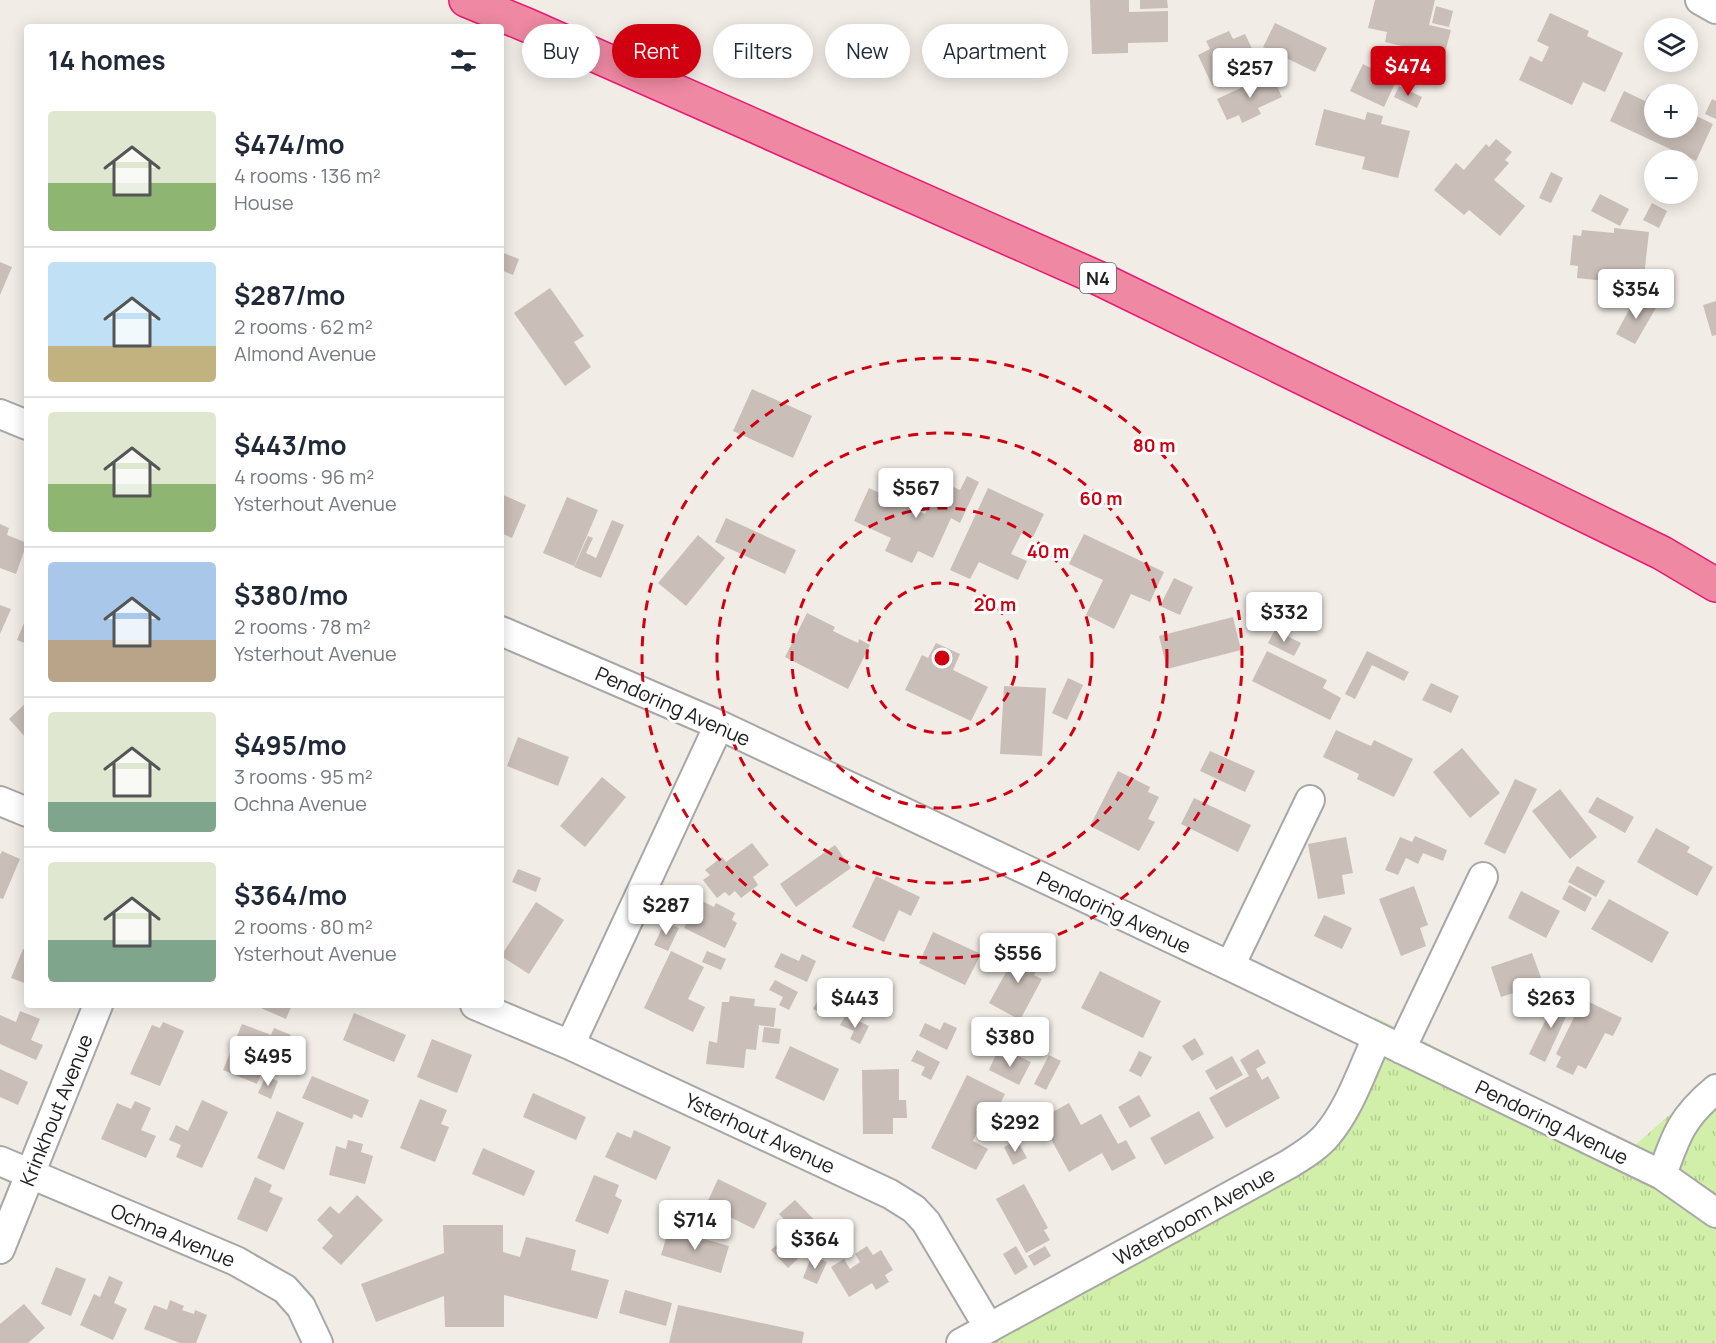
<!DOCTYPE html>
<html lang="en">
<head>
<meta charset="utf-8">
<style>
  :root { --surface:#fff; --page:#f2f2f3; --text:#1f2937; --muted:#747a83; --line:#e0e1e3; --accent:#d00011 }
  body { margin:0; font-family:Manrope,sans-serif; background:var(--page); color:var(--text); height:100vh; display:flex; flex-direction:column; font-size:22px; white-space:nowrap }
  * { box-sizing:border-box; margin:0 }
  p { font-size:20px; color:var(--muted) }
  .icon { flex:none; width:33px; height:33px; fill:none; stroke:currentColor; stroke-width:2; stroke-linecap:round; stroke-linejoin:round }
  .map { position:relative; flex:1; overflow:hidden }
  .side { position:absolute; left:24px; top:24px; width:480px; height:984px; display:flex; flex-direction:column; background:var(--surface); border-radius:6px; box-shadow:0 3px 15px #0003 }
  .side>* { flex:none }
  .guide { position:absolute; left:522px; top:24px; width:570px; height:54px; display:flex; gap:12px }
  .controls { position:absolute; left:1644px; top:18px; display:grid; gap:12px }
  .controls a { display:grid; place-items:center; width:54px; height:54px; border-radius:50%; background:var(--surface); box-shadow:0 3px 15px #0003; font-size:30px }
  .price { position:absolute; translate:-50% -51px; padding:0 14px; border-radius:6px; background:#fff; color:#222; font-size:20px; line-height:39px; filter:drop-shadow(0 2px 3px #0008) }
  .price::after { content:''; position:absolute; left:50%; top:36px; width:18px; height:14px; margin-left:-9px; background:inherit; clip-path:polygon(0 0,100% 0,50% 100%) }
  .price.selected { background:var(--accent); color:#fff }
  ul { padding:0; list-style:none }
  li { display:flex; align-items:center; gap:18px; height:150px; padding:0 24px }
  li+li { border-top:2px solid var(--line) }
  li span { display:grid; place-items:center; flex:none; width:168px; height:120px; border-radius:6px; color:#555 }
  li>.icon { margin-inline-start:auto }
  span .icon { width:72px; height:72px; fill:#fffc; stroke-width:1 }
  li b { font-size:26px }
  h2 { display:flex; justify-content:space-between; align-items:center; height:72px; padding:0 24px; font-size:26px }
  .chip { padding:0 21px; border-radius:27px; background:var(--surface); box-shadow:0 3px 15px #0003; font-size:21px; line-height:54px }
  .chip.selected { background:var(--accent); color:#fff }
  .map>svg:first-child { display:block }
  .grass { fill:url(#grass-tufts) }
  .building { fill:#c9beb8 }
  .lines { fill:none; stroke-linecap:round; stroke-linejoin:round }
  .minor-casing { stroke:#a7a7a7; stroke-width:32 }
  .highway-casing { stroke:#e81971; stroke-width:36 }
  .minor { stroke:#fff; stroke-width:28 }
  .highway { stroke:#ee88a3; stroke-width:33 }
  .ring { fill:none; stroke:#d00011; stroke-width:3; stroke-dasharray:10 8 }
  .labels { text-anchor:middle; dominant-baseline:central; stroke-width:6; stroke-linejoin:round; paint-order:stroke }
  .shield { fill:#fff; stroke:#636363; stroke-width:1.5 }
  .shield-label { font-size:18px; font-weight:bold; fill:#202020 }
  .street-label { font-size:20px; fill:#202020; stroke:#fff }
  .centre { fill:#d00011; stroke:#fff; stroke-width:3 }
  .ring-label { font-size:18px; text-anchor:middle; font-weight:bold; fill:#d00011; stroke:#fff; stroke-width:6; stroke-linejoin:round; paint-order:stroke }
</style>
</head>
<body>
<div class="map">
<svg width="1716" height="1343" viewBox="0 0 1716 1343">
  <defs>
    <pattern id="grass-tufts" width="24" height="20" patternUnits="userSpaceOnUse" patternTransform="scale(1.5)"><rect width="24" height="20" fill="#d1efa8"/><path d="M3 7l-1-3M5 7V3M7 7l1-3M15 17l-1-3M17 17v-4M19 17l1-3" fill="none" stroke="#b3cd90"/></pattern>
  </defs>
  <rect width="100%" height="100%" fill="#f1ece6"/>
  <!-- grass -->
  <path class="grass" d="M 1375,1017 L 1634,1146 L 1716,1074 L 1716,1343 L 945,1343 L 1314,1142 Z"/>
  <!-- building -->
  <path class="building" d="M 1090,0 L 1129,0 L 1129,12 L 1168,11 L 1168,42 L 1128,43 L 1128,53 L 1092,54 Z
    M 1140,0 L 1167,0 L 1168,8 L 1140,9 Z
    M 1375,0 L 1435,0 L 1429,25 L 1451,30 L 1444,56 L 1385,42 L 1387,32 L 1368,28 Z
    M 1436,6 L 1453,11 L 1449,27 L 1432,23 Z
    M 1550,13 L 1589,31 L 1587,36 L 1623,53 L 1605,92 L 1583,82 L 1572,105 L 1519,80 L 1530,56 L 1542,62 L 1549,47 L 1537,41 Z
    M 1275,23 L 1327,48 L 1315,72 L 1263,47 Z
    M 1229,31 L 1233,39 L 1245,34 L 1259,63 L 1212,85 L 1198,55 L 1210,49 L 1206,41 Z
    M 1363,64 L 1396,81 L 1384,107 L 1350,91 Z
    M 1271,74 L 1282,97 L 1258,108 L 1261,114 L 1242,123 L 1239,115 L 1227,120 L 1217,99 Z
    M 1399,86 L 1422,97 L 1417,108 L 1394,97 Z
    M 1624,91 L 1645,101 L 1649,94 L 1654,97 L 1654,128 L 1688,128 L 1688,112 L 1713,124 L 1696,161 L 1610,121 Z
    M 1712,99 L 1716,101 L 1716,119 L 1705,114 Z
    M 1324,109 L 1365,120 L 1367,112 L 1383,116 L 1381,124 L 1410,131 L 1398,178 L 1362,169 L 1365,157 L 1315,145 Z
    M 1496,139 L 1512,152 L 1505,160 L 1509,163 L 1494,180 L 1525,206 L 1500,236 L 1469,210 L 1464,215 L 1434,190 L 1456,163 L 1464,170 L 1486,144 L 1489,147 Z
    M 1551,172 L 1563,178 L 1551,203 L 1539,198 Z
    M 1600,194 L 1629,209 L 1620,226 L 1591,211 Z
    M 1652,203 L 1667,211 L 1659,228 L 1643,220 Z
    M 1614,228 L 1649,232 L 1643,285 L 1577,278 L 1578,266 L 1570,265 L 1573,235 L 1581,236 L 1582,230 L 1614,233 Z
    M 501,252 L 519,259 L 513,275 L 501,270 Z
    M 0,262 L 12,267 L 0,295 Z
    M 550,288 L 584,336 L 574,342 L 591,367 L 565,386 L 514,313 Z
    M 1637,295 L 1657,306 L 1635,344 L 1616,334 Z
    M 1716,301 L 1716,335 L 1712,336 L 1703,305 Z
    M 752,389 L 812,416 L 793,458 L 733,431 Z
    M 967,476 L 979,482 L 960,523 L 951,518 L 933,558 L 918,551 L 912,563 L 885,551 L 891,538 L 854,521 L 869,488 L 925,514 L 940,481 L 960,490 Z
    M 988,488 L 1044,514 L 1033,537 L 1022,532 L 1011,554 L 1027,561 L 1018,580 L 979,562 L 970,579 L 950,570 Z
    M 501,494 L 526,505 L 512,538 L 501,533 Z
    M 567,497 L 598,510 L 574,566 L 543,553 Z
    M 726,518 L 796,550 L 785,574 L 715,542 Z
    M 612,520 L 624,525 L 601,578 L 574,567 L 588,536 L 593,538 L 586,553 L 596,558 Z
    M 0,524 L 9,528 L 7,535 L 27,543 L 16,574 L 0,568 Z
    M 1084,534 L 1164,572 L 1150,602 L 1131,594 L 1114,629 L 1086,615 L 1103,580 L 1069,564 Z
    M 698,535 L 725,558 L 686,606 L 658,583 Z
    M 1174,578 L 1193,587 L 1180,615 L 1160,606 Z
    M 0,605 L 11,609 L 0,634 Z
    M 807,613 L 835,627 L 833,631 L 858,643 L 859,639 L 870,645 L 848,689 L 785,657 Z
    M 27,616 L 27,644 L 17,640 Z
    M 1233,617 L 1241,650 L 1167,669 L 1159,636 Z
    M 1275,630 L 1301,643 L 1294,656 L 1268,643 Z
    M 936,643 L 960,654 L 953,670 L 988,687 L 971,721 L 905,690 L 922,655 L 928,658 Z
    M 1267,651 L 1327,680 L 1323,688 L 1341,698 L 1330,720 L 1252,681 Z
    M 1367,651 L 1409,672 L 1404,681 L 1372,665 L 1355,699 L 1345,694 Z
    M 1068,678 L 1083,685 L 1067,720 L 1052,713 Z
    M 1431,683 L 1459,696 L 1451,713 L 1422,700 Z
    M 1004,686 L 1046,688 L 1042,756 L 1000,754 Z
    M 27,702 L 27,739 L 9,719 Z
    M 1336,730 L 1371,746 L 1374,740 L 1413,759 L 1394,797 L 1357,779 L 1359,774 L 1323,757 Z
    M 518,737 L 569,757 L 558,786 L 507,766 Z
    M 1462,748 L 1500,793 L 1470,818 L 1433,772 Z
    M 1210,751 L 1255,771 L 1245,792 L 1200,771 Z
    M 1118,771 L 1150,787 L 1148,792 L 1159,797 L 1148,819 L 1155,822 L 1139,851 L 1090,826 Z
    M 602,777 L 626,797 L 585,847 L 560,826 Z
    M 1515,779 L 1537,789 L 1505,854 L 1484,844 Z
    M 1560,789 L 1597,837 L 1570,859 L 1532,811 Z
    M 1597,797 L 1634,817 L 1625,833 L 1588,812 Z
    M 1194,798 L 1251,825 L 1238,852 L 1181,824 Z
    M 1656,828 L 1690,847 L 1687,852 L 1713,867 L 1697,896 L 1637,862 Z
    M 1415,836 L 1447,850 L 1443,861 L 1423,853 L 1418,864 L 1406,858 L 1398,875 L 1385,870 L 1400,837 L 1412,842 Z
    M 1346,837 L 1353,873 L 1342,875 L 1345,894 L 1318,899 L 1308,844 Z
    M 752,843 L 769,865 L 753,877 L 758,885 L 741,898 L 735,891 L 729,896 L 725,892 L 717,898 L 703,880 L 710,875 L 705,870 L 722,857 L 726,862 Z
    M 835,845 L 851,868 L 796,907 L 780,884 Z
    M 2,851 L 20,859 L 3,899 L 0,898 L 0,855 Z
    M 1577,866 L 1605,881 L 1596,897 L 1568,882 Z
    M 518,869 L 541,878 L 536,892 L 512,882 Z
    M 876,876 L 920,897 L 911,916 L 899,910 L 884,942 L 852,927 Z
    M 1569,885 L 1592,898 L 1585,912 L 1562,899 Z
    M 1414,886 L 1428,925 L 1420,928 L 1426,946 L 1401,956 L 1379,899 Z
    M 1521,891 L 1560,911 L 1546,938 L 1508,918 Z
    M 698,899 L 714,907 L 716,903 L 735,913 L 732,920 L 737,923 L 725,948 L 684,928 Z
    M 1609,899 L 1669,932 L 1652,963 L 1591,929 Z
    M 536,902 L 564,920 L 529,974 L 501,956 Z
    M 1324,915 L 1352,928 L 1342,949 L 1314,936 Z
    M 665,922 L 679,928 L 668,951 L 654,945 Z
    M 933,932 L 981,954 L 965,985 L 919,963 Z
    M 1021,945 L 1044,958 L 1034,975 L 1042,979 L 1020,1020 L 989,1003 Z
    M 23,949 L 27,950 L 27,984 L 11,978 Z
    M 671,951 L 704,967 L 688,999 L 705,1007 L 693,1032 L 644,1008 Z
    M 707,951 L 726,959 L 721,970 L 702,962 Z
    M 781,953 L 799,961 L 802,954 L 816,961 L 807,982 L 774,967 Z
    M 1532,953 L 1543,983 L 1501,997 L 1491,967 Z
    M 1100,971 L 1161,1001 L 1143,1038 L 1081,1008 Z
    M 775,980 L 798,992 L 789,1010 L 779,1005 L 783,997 L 769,990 Z
    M 1558,995 L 1573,1002 L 1545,1062 L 1529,1054 Z
    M 730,996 L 755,999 L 754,1006 L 776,1008 L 774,1027 L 759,1025 L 756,1050 L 746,1049 L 744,1068 L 706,1064 L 709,1041 L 717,1043 L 722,1002 L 729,1002 Z
    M 1583,999 L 1622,1018 L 1613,1036 L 1605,1033 L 1586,1069 L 1578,1065 L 1573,1075 L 1556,1067 L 1561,1057 L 1556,1054 Z
    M 818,1000 L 829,1005 L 825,1015 L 813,1009 Z
    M 254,1005 L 292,1005 L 286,1019 Z
    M 20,1011 L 40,1019 L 31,1040 L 43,1045 L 36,1060 L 0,1044 L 0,1015 L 16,1022 Z
    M 354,1013 L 406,1035 L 394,1062 L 343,1040 Z
    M 846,1015 L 869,1026 L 860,1044 L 850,1039 L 854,1031 L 840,1025 Z
    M 163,1022 L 184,1031 L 160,1086 L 130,1074 L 152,1025 L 160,1028 Z
    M 944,1022 L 957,1028 L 947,1050 L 919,1036 L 925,1023 L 940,1030 Z
    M 242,1024 L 271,1035 L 274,1028 L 291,1035 L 282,1054 L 271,1049 L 257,1084 L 223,1070 Z
    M 764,1027 L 781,1029 L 779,1044 L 762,1042 Z
    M 1195,1038 L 1204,1054 L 1192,1061 L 1182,1046 Z
    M 432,1039 L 472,1055 L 457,1093 L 417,1077 Z
    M 790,1046 L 839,1069 L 824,1101 L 775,1078 Z
    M 1258,1049 L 1266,1063 L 1256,1069 L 1262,1080 L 1268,1076 L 1280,1098 L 1226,1128 L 1209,1098 L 1249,1076 L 1240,1060 Z
    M 917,1050 L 940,1062 L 931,1080 L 921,1075 L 925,1067 L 911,1061 Z
    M 1139,1051 L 1152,1057 L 1141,1077 L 1129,1071 Z
    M 996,1054 L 1012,1062 L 1016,1055 L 1031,1062 L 1019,1085 L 989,1070 Z
    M 1049,1055 L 1061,1061 L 1046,1090 L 1034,1084 Z
    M 1232,1056 L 1243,1075 L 1216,1090 L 1205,1071 Z
    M 0,1069 L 28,1082 L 18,1105 L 0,1097 Z
    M 899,1069 L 899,1100 L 906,1100 L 907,1118 L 893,1118 L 893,1134 L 863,1134 L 862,1070 Z
    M 967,1075 L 1005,1094 L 995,1114 L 988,1111 L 973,1141 L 988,1149 L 976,1170 L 931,1148 Z
    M 266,1076 L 278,1081 L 271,1099 L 258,1093 Z
    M 312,1076 L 369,1100 L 362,1118 L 354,1114 L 352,1119 L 302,1098 Z
    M 533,1093 L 586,1117 L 576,1140 L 523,1117 Z
    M 1139,1095 L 1151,1116 L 1130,1128 L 1118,1107 Z
    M 420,1099 L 447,1110 L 441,1124 L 449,1127 L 435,1162 L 400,1148 Z
    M 202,1100 L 228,1112 L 202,1168 L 176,1157 L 181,1145 L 169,1140 L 176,1125 L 188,1131 Z
    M 135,1101 L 151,1108 L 141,1130 L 156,1136 L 146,1158 L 101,1139 L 117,1103 L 131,1109 Z
    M 1069,1103 L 1081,1125 L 1101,1114 L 1118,1144 L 1126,1140 L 1136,1158 L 1112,1171 L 1102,1153 L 1069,1172 L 1040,1119 Z
    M 277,1111 L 304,1123 L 284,1170 L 257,1158 Z
    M 1199,1111 L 1214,1138 L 1165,1165 L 1150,1138 Z
    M 634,1130 L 671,1147 L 656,1180 L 605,1157 L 617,1132 L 631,1138 Z
    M 348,1140 L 363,1144 L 361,1152 L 373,1156 L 365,1184 L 329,1175 L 336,1146 L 346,1149 Z
    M 1017,1140 L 1027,1158 L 1013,1165 L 1004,1147 Z
    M 483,1148 L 535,1171 L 524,1196 L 472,1174 Z
    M 594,1175 L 619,1185 L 615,1196 L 622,1200 L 608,1234 L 575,1221 Z
    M 255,1177 L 272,1185 L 269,1192 L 283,1198 L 267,1232 L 237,1219 Z
    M 718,1179 L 767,1203 L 754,1229 L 706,1205 Z
    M 1024,1184 L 1048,1228 L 1044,1230 L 1050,1240 L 1026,1253 L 996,1199 Z
    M 357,1195 L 383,1220 L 341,1265 L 322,1248 L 333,1236 L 317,1220 L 330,1206 L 339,1214 Z
    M 795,1200 L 826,1232 L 788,1268 L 771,1250 L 793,1229 L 779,1214 Z
    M 443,1225 L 503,1225 L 503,1252 L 520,1257 L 526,1237 L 576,1250 L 571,1270 L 609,1280 L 597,1319 L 504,1295 L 504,1327 L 445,1327 L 444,1296 L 376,1322 L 361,1284 L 444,1253 Z
    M 669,1229 L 729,1246 L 721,1273 L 661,1255 Z
    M 867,1246 L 873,1255 L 881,1250 L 893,1270 L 885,1275 L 889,1282 L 876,1290 L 872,1283 L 849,1297 L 831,1267 L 844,1259 L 850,1269 L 860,1262 L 855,1254 Z
    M 1016,1246 L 1028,1267 L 1015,1275 L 1003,1254 Z
    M 1045,1246 L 1051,1256 L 1034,1266 L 1028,1256 Z
    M 812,1255 L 827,1262 L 817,1284 L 803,1278 Z
    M 56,1267 L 86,1279 L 71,1316 L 41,1304 Z
    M 109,1276 L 123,1282 L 114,1303 L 127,1309 L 113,1340 L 80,1325 L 94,1294 L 100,1297 Z
    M 625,1290 L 672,1303 L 666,1326 L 619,1313 Z
    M 170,1300 L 184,1306 L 182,1310 L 194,1314 L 195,1310 L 207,1315 L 196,1343 L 180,1343 L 144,1329 L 154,1305 L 167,1310 Z
    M 24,1304 L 45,1328 L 28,1343 L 0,1343 L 0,1324 Z
    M 678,1305 L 804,1332 L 802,1343 L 669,1343 Z"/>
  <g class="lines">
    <!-- minor casing -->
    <g class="minor-casing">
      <path id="minor" d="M 1700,0 L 1716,9
        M 0,414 L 27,425
        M 501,631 L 719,725 L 1230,966 L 1662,1175 L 1716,1213
        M 0,801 L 27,812
        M 1230,966 L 1310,800
        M 475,1005 L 570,1045 L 890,1194 L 914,1209 L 926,1222 L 989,1328
        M 570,1045 L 719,725
        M 1401,1049 L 1483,877
        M 0,1161 L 236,1261 L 285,1289 L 301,1307 L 318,1343
        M 1662,1175 C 1676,1135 1682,1117 1716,1089
        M 0,1249 L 98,1005
        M 961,1343 L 1289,1164 C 1302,1156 1317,1147 1327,1135 C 1350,1108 1362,1070 1377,1038"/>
    </g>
    <!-- highway casing -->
    <g class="highway-casing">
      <path id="highway" d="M 466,0 L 529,26 L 1098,278 L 1662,553 L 1716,585"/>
    </g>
    <!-- minor -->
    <use href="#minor" class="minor"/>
    <!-- highway -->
    <use href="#highway" class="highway"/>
  </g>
  <!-- distance rings -->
  <g class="ring">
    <circle cx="942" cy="658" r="75"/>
    <circle cx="942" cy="658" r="150"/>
    <circle cx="942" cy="658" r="225"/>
    <circle cx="942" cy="658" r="300"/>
  </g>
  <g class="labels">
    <!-- shield labels -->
    <rect class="shield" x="1080" y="263" width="36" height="30" rx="4.5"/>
    <g class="shield-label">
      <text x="1098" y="278">N4</text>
    </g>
    <!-- street labels -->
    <g class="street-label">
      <text transform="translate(673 706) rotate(24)">Pendoring Avenue</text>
      <text transform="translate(1114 912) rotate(25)">Pendoring Avenue</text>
      <text transform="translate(56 1110) rotate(-68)">Krinkhout Avenue</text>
      <text transform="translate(1552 1122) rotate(26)">Pendoring Avenue</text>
      <text transform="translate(760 1133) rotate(25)">Ysterhout Avenue</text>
      <text transform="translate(1194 1216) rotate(-29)">Waterboom Avenue</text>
      <text transform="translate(173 1235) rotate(23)">Ochna Avenue</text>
    </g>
  </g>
  <circle cx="942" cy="658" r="9" class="centre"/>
  <g class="ring-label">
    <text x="1154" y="452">80 m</text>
    <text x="1101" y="505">60 m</text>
    <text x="1048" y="558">40 m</text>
    <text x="995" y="611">20 m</text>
  </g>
</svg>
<div class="controls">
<a><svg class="icon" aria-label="layers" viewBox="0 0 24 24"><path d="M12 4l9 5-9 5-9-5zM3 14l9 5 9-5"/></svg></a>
<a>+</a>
<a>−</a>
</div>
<b class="price selected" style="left:1408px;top:97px">$474</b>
<b class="price" style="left:1250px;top:99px">$257</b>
<b class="price" style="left:1636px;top:320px">$354</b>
<b class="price" style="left:916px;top:519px">$567</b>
<b class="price" style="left:1284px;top:643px">$332</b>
<b class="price" style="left:666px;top:936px">$287</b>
<b class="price" style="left:1018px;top:984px">$556</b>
<b class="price" style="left:855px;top:1029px">$443</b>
<b class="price" style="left:1551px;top:1029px">$263</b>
<b class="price" style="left:1010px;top:1068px">$380</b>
<b class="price" style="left:268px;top:1087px">$495</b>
<b class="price" style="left:1015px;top:1153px">$292</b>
<b class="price" style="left:695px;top:1251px">$714</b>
<b class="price" style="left:815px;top:1270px">$364</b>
<div class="guide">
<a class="chip">Buy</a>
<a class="chip selected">Rent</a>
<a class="chip">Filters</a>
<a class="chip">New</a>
<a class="chip">Apartment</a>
</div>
<section class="side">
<h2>14 homes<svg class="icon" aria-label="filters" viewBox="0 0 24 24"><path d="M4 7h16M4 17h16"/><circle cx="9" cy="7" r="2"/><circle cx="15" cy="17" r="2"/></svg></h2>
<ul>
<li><span style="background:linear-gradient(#dfe7d0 60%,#8fb573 0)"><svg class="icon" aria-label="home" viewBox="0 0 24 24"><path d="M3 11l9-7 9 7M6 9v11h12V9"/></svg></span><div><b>$474/mo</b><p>4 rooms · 136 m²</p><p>House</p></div></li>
<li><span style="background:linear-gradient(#bfe0f5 70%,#c2b280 0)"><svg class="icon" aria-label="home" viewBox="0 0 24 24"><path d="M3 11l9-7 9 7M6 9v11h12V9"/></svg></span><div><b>$287/mo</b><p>2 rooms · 62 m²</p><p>Almond Avenue</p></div></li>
<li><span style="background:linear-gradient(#dfe7d0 60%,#8fb573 0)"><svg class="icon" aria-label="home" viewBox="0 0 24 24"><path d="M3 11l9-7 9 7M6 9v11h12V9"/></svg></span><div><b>$443/mo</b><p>4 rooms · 96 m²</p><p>Ysterhout Avenue</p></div></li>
<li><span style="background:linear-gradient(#a9c7e8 65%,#b9a48a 0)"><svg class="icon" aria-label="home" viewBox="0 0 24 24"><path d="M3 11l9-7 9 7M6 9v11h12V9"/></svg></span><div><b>$380/mo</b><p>2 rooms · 78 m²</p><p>Ysterhout Avenue</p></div></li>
<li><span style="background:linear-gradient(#dfe7d0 75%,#7fa58c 0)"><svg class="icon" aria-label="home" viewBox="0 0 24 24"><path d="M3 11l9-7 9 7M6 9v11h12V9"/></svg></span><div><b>$495/mo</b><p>3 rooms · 95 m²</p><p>Ochna Avenue</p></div></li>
<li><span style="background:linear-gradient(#dfe7d0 65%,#7fa58c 0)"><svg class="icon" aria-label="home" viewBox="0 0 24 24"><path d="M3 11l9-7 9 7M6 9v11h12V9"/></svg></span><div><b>$364/mo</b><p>2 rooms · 80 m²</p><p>Ysterhout Avenue</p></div></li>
</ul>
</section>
</div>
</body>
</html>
